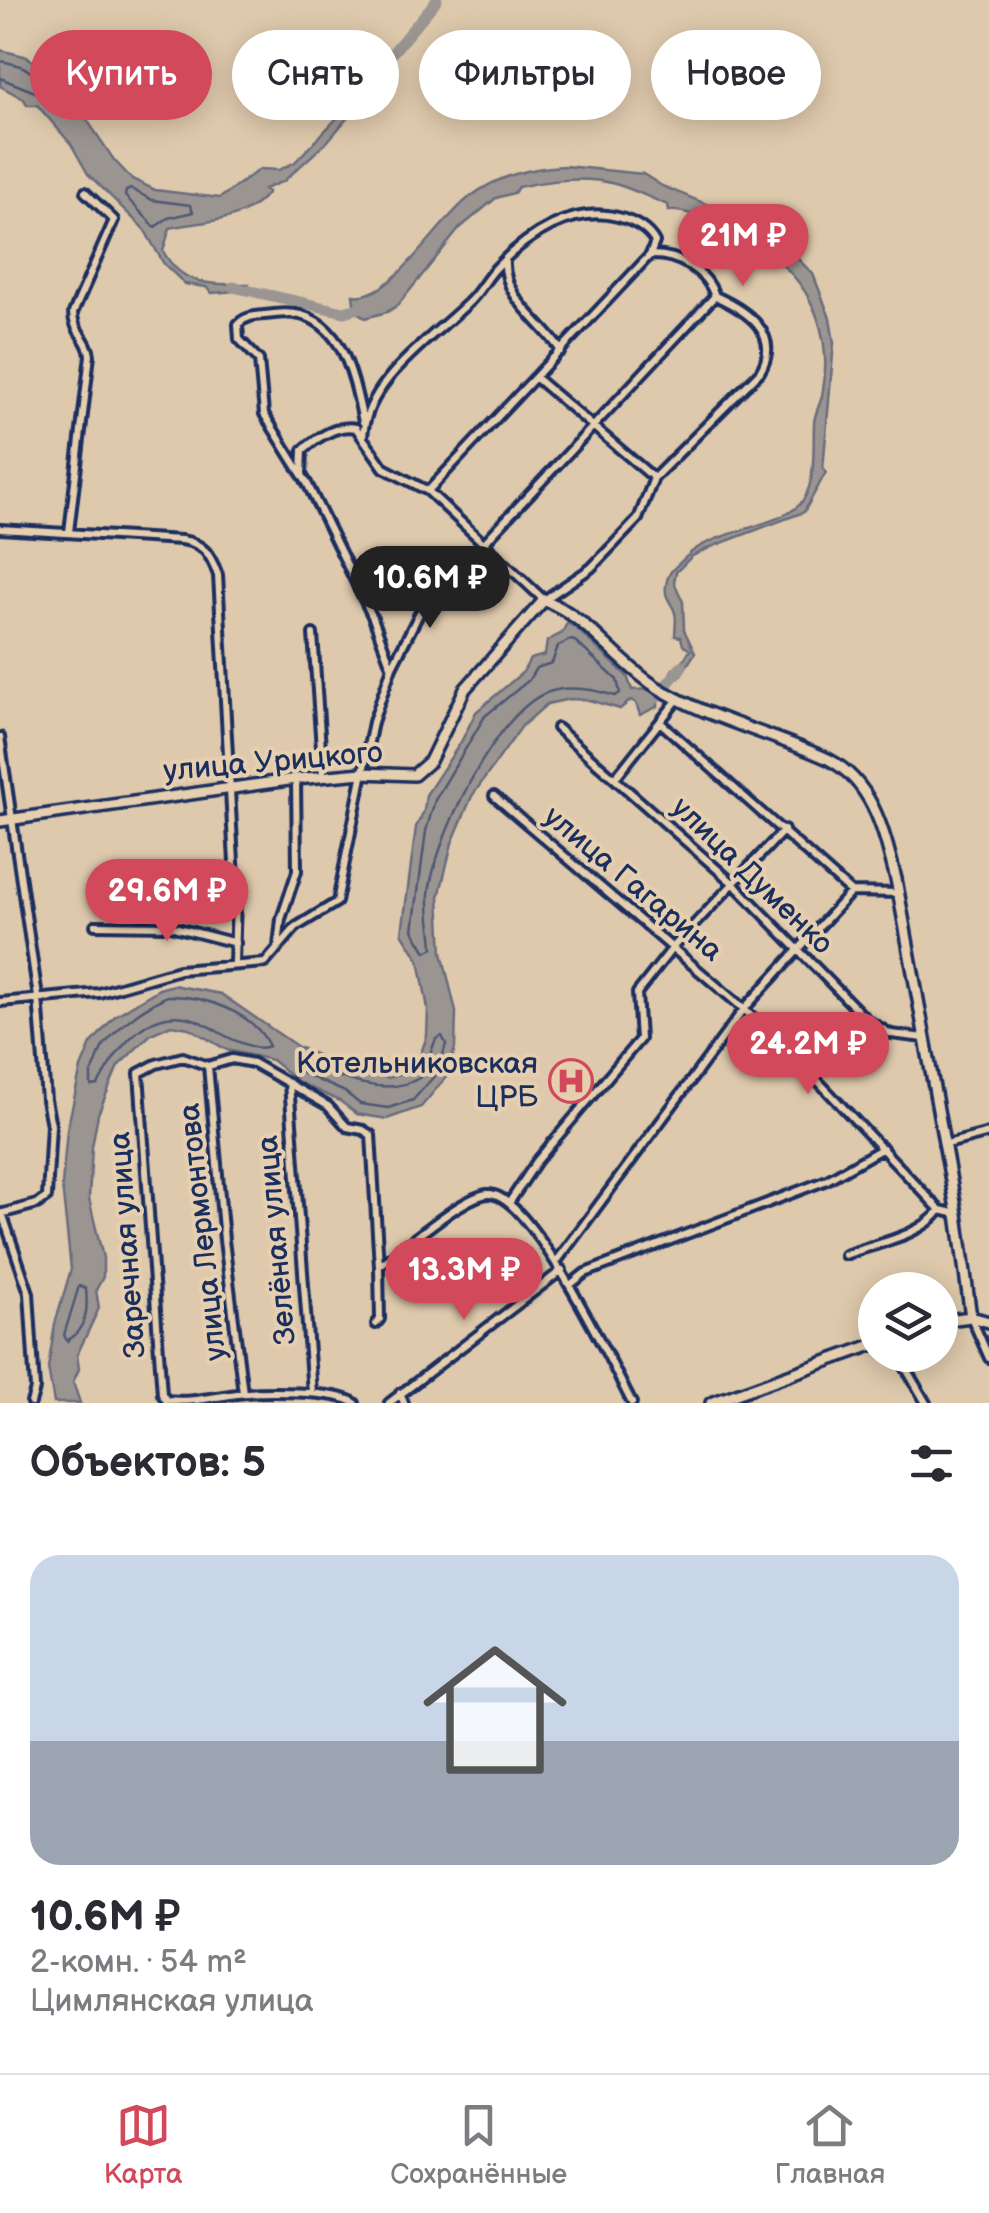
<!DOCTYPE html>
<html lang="ru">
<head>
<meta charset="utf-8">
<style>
  :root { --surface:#fff; --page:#f7f7f7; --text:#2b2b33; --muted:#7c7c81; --line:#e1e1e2; --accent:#d1495b }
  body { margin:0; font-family:"Balsamiq Sans",sans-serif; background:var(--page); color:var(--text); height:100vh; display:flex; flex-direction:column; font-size:38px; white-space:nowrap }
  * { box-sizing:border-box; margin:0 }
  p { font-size:32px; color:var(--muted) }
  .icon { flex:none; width:55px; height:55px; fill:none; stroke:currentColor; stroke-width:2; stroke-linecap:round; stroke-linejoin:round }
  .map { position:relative; height:1403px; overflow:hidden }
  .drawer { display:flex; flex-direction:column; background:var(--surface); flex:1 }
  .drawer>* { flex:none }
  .top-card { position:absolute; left:30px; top:30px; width:930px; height:90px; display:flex; gap:20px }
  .controls { position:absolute; left:858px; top:1272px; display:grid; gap:20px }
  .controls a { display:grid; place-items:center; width:100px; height:100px; border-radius:50%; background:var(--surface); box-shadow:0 5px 25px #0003; font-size:50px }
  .price { position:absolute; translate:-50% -85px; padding:0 22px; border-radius:35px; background:var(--accent); color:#fff; font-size:32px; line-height:65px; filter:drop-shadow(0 2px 5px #0008) }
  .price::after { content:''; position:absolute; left:50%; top:60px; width:30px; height:22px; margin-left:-15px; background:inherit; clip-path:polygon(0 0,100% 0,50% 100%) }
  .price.on { background:#222; color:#fff }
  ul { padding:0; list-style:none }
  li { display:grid; align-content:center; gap:20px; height:530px; padding:0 30px }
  li span { display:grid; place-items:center; height:310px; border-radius:30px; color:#555 }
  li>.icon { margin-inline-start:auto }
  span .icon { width:180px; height:180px; fill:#fffc; stroke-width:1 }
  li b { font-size:42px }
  h2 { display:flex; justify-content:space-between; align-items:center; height:120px; padding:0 30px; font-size:42px }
  .pill { padding:0 35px; border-radius:45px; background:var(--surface); box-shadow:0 5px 25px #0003; font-size:35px; line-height:90px }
  .pill.on { background:var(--accent); color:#fff }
  .dock { display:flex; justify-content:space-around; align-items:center; height:140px; border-top:2px solid var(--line); background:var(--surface); font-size:28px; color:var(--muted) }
  .dock a { display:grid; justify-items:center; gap:5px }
  .dock .on { color:var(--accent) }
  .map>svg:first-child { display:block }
  .water { fill:#9b9592; stroke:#686c7d; stroke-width:2.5 }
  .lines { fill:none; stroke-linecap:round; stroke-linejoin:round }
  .shore { stroke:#4e5873; stroke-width:2.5 }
  .river { stroke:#9b9592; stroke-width:11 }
  .street-casing { stroke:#1b2f5e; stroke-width:14 }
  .secondary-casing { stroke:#1b2f5e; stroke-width:16 }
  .street { stroke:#e6cfaf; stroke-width:6 }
  .secondary { stroke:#e6cfaf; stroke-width:9 }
  .labels { text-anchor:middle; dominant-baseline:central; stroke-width:8; stroke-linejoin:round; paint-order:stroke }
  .street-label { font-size:30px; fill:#1b2f5e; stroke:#e6cfaf }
  .poi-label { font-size:30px; fill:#1b2f5e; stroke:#e6cfaf; text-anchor:end }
</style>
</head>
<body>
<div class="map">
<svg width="989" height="1403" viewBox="0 0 989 1403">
  <rect width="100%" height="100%" fill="#dec9ac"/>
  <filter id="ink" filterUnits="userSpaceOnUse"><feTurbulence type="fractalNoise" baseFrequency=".01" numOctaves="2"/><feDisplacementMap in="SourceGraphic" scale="20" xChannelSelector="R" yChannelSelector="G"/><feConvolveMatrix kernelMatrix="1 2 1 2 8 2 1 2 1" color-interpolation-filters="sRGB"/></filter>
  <g filter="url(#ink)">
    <!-- water -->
    <path class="water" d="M 398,49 L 375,80 L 357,95 L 349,106 L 349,116 L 328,141 L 284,181 L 264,189 L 268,192 C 244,224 205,220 170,228 L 163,251 C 183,288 212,284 249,284 L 247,290 L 212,293 L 206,287 L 185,284 L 164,264 L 144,229 L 88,174 L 71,144 L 37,105 L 27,105 L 24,99 L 0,86 L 0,50 L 28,57 L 69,93 L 114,160 L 132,179 L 155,190 L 220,198 L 260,169 L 279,170 L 295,162 L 338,117 L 351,90 L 373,72 L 392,50 Z
      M 565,166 L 643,174 L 662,186 L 748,221 L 781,242 L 813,274 L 830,318 L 834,343 L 823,469 L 826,472 L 804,512 L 711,547 L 692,556 L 676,572 L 674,582 L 683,602 L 684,630 L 695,653 L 679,678 L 671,672 L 673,669 L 677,670 L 690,650 L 683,645 L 681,637 L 675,636 C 675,629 677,618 675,613 C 672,602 664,599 666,586 C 668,570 676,567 686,557 C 710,530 788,527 804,499 C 816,478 813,447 814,424 C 814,414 820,405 822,396 C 833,342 816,288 771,256 C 750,241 694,208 669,211 L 668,205 C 650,198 633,189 615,184 C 586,176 547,180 518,187 L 514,193 L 496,198 L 460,228 L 398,305 L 387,312 L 365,318 L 355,310 L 353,295 C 392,302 438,220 470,197 C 499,175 530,168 565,166 Z
      M 567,623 L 574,626 L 627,676 L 632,690 L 653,689 L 658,695 L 658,706 L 640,715 L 636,703 L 631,700 L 620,709 L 589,700 L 570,699 L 547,704 L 522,726 L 472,796 L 452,843 L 439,897 L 442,953 L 456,1012 L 455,1048 L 447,1076 L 421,1107 L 387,1119 L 357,1114 L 340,1101 L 300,1083 L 272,1060 L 227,1050 L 189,1028 L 171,1025 L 151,1034 L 118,1066 L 98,1114 L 92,1147 L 89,1199 L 103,1258 L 103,1277 L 96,1290 L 99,1308 L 77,1355 L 79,1369 L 73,1382 L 80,1403 L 54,1403 L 48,1368 L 55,1324 L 71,1269 L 62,1185 L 67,1130 L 81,1068 L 91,1044 L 115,1016 L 159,989 L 173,985 L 221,994 L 298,1047 L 345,1067 L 388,1078 L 410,1072 L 416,1067 L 427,1036 L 428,1009 L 419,960 L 402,933 L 416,827 L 424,811 L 426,795 L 461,742 L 476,712 L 523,672 L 530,659 L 545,655 L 547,641 L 562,633 Z"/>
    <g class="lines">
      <!-- shore -->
      <path class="shore" d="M 0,61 C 23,65 33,68 43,91 L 40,94 L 0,78
        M 131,189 L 152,200 L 190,205 L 193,212 L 168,218 L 155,227 L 125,196 L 126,191 Z
        M 570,640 L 575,641 L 617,680 L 620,693 L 615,696 C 593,689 568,685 546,693 C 495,713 434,842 429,894 C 428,913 432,930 433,948 L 426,952 L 413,930 L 426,831 L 435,800 L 485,716 L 529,680 L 536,668 L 552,663 L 558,646 Z
        M 167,996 C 203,995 254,1012 269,1046 C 259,1050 250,1046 239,1042 C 221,1036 208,1023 190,1018 C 144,1006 114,1054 98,1085 L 91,1086 L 91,1073 C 98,1064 97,1055 104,1045 C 121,1024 142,1008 167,996 Z
        M 442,1036 L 446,1044 L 438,1072 L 413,1100 L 388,1108 L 360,1104 L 345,1092 L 304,1074 L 297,1067 L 303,1061 C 338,1078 386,1099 421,1077 L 436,1039 Z
        M 79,1286 L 86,1289 C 88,1311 87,1327 67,1341 L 64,1335 Z"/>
      <!-- river -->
      <path class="river" d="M 388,58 L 437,0
        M 233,287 L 344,312 L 366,306
        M 656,698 L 682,666"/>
      <!-- street casing -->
      <g class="street-casing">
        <path id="street" d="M 505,259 C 502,299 542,321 561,351
          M 536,378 L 654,478
          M 363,422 C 353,373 340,305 274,314 C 260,316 248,314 238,324 L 239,339 L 259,360 L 264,414 L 307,483 L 373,618 L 391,666
          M 363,438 C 365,381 431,339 468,303 C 480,292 486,278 497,267 C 527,235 573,205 618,217 C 633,221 648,229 655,242 L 650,255 L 428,491
          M 302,474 L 303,450 C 316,438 338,424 356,428 L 384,468 L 428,491 L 544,600 L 591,568 L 638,519 L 654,478 L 760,372 C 783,334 746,310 715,296 C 706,270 677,254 650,255
          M 0,529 L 181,540 C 204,543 210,554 218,575 L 236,898 L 234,963
          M 69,532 L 90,355 C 88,338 73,332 73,313 L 114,220 L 85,192
          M 313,634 L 323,777
          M 661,723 L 851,892 L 899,893
          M 557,728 L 734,884 L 867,1020 L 891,1034 L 924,1038
          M 0,737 L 38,997 L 46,1100 L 51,1125 L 47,1197 L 37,1204 L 0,1214
          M 616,777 L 678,699
          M 494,796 L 744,1009 L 818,1081 L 940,1210 L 957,1214
          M 95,925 L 170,926 L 236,943
          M 278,947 L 281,919 L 297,871 L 296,779
          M 0,1002 L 99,993 L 179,970 L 265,963 L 296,927 L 337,902 L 373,722 L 392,667 L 419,614 L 462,562 L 484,543 L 715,296
          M 208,1066 L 224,1240 L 243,1393
          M 289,1083 L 312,1393
          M 943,1145 L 989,1133
          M 509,1203 L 537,1161 L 640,1039 L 637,993 L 674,946 L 784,830
          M 2,1213 L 29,1293 L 35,1389 L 31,1403
          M 845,1255 C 874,1244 922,1236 940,1210
          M 557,1261 L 744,1009 L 851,892
          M 570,1285 L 585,1273 L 827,1180 L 883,1148
          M 971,1317 L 989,1358
          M 376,1324 L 380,1319 L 379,1267
          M 898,1355 L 926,1403
          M 400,1393 L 404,1403
          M 355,1403 C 335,1390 262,1391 237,1394 C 214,1397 189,1403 166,1400 L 162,1394 L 139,1073 L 156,1064 L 183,1057 L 208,1066 L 232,1059 L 253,1063 L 328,1106 L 347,1127 L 363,1130 L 371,1135 L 379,1266 C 403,1249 460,1198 487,1194 C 529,1189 613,1367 632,1403
          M 389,1403 L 562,1270"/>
      </g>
      <!-- secondary casing -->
      <g class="secondary-casing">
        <path id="secondary" d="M 0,821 L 296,779 L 362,773 L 414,775 L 430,761 L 465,689 L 544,600 C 588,617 616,661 655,686 C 701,716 776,735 828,759 C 874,783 884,833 896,879 L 957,1214 L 971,1317
          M 940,1321 L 971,1317 L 989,1322
          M 711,1403 L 875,1344"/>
      </g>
      <!-- street -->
      <use href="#street" class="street"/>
      <!-- secondary -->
      <use href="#secondary" class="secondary"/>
    </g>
  </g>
  <!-- icons -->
  <defs>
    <g id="hospital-ring" transform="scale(2.25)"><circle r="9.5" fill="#e6cfaf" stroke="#d1495b" stroke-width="1.5"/><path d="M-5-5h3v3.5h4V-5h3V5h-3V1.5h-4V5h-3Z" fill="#d1495b"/></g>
  </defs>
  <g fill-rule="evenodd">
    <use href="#hospital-ring" x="571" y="1081"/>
  </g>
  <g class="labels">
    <!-- street labels -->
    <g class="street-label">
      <text transform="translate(273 762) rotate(-5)">улица Урицкого</text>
      <text transform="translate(752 876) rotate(44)">улица Думенко</text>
      <text transform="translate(633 884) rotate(40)">улица Гагарина</text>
      <text transform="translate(203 1232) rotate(-96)">улица Лермонтова</text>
      <text transform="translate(277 1240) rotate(-95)">Зелёная улица</text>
      <text transform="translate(128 1245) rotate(-94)">Заречная улица</text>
    </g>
    <!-- poi labels -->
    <g class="poi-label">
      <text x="538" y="1064">Котельниковская<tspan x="538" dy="34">ЦРБ</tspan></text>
    </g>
  </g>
</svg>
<div class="controls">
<a><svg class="icon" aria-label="layers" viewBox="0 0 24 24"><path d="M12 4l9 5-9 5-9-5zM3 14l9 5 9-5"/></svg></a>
</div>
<b class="price" style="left:743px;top:289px">21M ₽</b>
<b class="price on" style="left:430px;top:631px">10.6M ₽</b>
<b class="price" style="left:167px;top:944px">29.6M ₽</b>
<b class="price" style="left:808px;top:1097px">24.2M ₽</b>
<b class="price" style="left:464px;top:1323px">13.3M ₽</b>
<div class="top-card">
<a class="pill on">Купить</a>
<a class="pill">Снять</a>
<a class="pill">Фильтры</a>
<a class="pill">Новое</a>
</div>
</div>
<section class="drawer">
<h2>Объектов: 5<svg class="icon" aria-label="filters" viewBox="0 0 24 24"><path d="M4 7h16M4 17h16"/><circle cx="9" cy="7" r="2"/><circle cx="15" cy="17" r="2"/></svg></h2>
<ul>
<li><span style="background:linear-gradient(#c9d6e8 60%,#9aa5b1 0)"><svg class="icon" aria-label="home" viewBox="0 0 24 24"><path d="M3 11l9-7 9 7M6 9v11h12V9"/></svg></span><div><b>10.6M ₽</b><p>2-комн. · 54 m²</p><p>Цимлянская улица</p></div></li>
</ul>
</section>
<nav class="dock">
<a class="on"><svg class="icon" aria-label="map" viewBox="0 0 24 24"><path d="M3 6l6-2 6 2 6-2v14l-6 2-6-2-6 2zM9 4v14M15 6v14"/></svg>Карта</a>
<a><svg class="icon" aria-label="saved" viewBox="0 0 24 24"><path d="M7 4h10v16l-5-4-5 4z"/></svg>Сохранённые</a>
<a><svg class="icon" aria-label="home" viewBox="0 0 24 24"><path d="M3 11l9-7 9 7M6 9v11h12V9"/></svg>Главная</a>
</nav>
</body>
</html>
